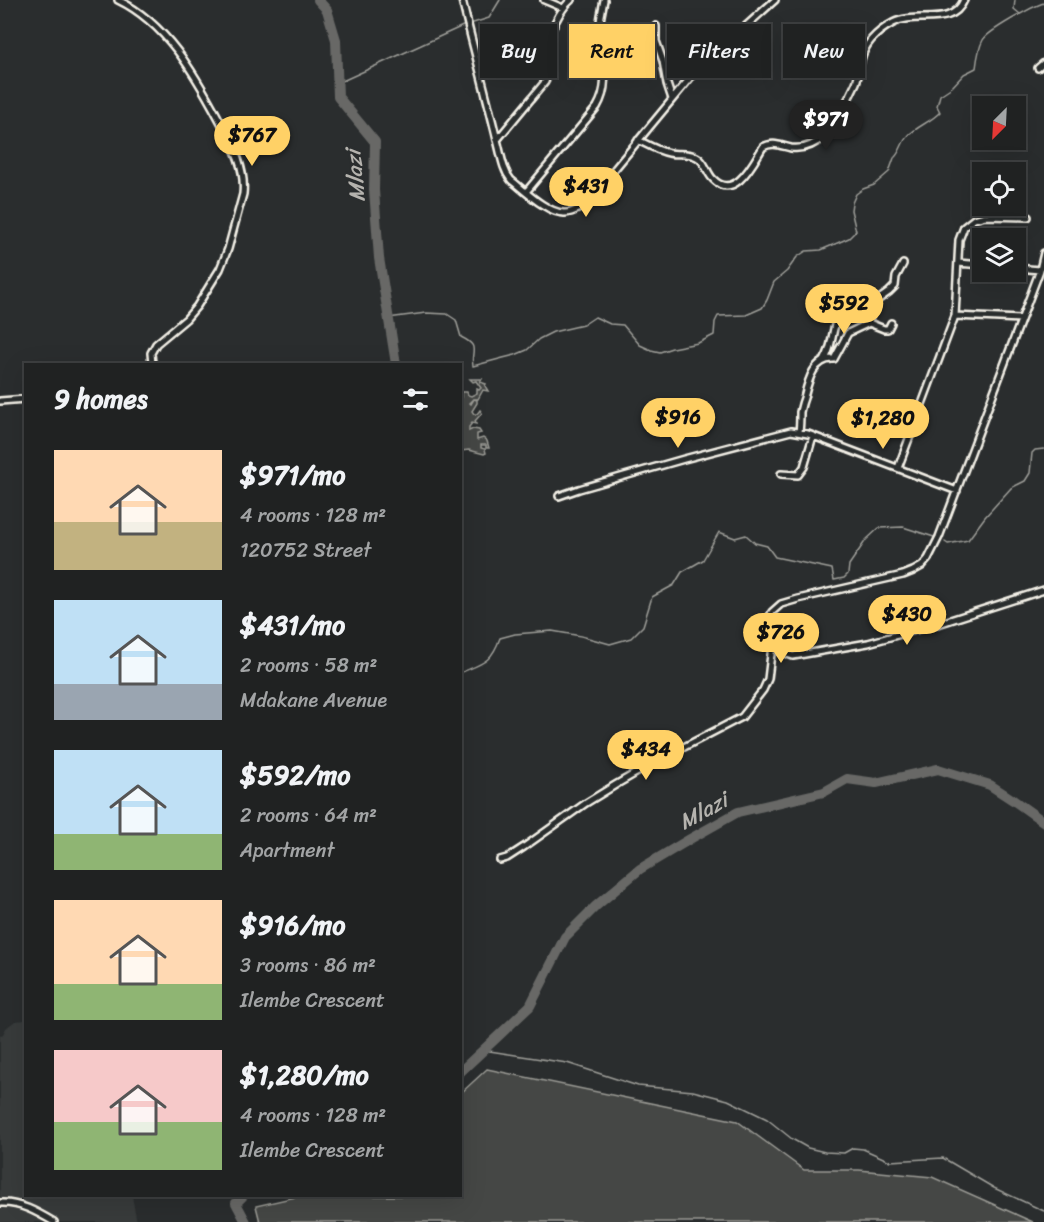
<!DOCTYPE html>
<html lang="en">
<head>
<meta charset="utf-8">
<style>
  :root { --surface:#202222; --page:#2d2f2f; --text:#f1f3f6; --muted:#a2a4a5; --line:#3d3f40; --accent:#ffd166 }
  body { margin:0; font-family:Sriracha,sans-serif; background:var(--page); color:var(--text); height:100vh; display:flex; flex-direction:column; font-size:22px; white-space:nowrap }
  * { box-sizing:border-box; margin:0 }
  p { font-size:20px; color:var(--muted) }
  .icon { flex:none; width:33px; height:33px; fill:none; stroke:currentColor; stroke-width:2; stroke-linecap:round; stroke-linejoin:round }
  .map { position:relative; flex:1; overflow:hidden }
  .sheet { position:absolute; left:24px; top:363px; width:438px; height:834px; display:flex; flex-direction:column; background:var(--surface); border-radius:0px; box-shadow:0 6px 24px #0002,0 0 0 2px var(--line) }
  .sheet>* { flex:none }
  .banner { position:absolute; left:480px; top:24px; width:474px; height:54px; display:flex; gap:12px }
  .needle { width:39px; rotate:204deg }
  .tools { position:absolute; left:972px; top:96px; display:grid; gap:12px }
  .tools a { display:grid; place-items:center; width:54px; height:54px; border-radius:0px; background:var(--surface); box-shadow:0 6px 24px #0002,0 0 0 2px var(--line); font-size:30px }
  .price { position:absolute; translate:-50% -51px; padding:0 14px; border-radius:21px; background:var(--accent); color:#111; font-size:20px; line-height:39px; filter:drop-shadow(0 2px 3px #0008) }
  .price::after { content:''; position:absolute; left:50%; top:36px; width:18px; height:14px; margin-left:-9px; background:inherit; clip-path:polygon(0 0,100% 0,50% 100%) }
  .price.selected { background:#222; color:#fff }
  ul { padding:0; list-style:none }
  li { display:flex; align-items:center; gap:18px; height:150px; padding:0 30px }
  li span { display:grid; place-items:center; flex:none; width:168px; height:120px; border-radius:0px; color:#555 }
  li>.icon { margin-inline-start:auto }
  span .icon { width:72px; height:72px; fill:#fffc; stroke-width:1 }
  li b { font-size:26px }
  h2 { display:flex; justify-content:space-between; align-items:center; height:72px; padding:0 30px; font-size:26px }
  .chip { padding:0 21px; border-radius:0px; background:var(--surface); box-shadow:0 6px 24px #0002,0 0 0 2px var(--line); font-size:21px; line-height:54px }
  .chip.selected { background:var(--accent); color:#111 }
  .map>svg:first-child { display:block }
  .built { fill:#373a3a }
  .green { fill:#444645; stroke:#9c9c96; stroke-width:1.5 }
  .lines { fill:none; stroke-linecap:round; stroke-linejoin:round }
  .stream { stroke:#9f9f9a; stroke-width:1.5 }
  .river { stroke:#676866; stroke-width:10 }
  .street-casing { stroke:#f4f1e8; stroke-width:10 }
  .street { stroke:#2a2d2e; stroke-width:5 }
  .labels { text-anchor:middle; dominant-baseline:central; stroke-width:4.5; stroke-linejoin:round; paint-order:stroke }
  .water-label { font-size:22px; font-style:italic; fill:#b5b3ae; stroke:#2a2d2e }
</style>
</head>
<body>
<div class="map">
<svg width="1044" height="1222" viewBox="0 0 1044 1222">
  <rect width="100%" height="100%" fill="#2a2d2e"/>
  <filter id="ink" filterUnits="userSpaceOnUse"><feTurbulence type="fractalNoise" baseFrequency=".0167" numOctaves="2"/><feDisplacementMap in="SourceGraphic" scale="12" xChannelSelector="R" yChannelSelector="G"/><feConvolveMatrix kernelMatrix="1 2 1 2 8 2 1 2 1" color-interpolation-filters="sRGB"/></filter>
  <g filter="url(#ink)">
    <!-- built -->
    <path class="built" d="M 25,1020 L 26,1196 L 132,1196 L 137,1222 L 0,1222 L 0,1036 L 3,1034 L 6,1028 L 15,1021 Z"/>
    <!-- green -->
    <path class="green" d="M 470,379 L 482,379 L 480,382 L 486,384 L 485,386 L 488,391 L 483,390 L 478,399 L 474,399 L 470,403 L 471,404 L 474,399 L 477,400 L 477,403 L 472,411 L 474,414 L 477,414 L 480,410 L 482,413 L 475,421 L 476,424 L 472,423 L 469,427 L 469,431 L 473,429 L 479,430 L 481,433 L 477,434 L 477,440 L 483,438 L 487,441 L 489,448 L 486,448 L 486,445 L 481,445 L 481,448 L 485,449 L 486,453 L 484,454 L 469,450 L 461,451 L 461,392 L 467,392 L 468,395 L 471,396 L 477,393 L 477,389 L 479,390 L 481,388 L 476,381 L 473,382 Z
      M 487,1069 L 737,1121 L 804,1170 L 859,1170 L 932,1177 L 1033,1222 L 260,1222 L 256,1206 L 300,1196 L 460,1196 L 461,1093 Z"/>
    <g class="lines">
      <!-- stream -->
      <path class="stream" d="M 1015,0 L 1014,9 L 1020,14
        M 470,24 L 489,18 L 500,0
        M 338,83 L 465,25
        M 895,157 C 901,151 902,141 908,136 C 917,126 931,122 940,112 L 937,106 L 940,95 L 952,87 L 964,74 L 976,68 C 977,60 979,47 983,40 C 988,31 1033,6 1044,3
        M 388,318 L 426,313 L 447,314 L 456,320 L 461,337 C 481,347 470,350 473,366 L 503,358 L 515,355 L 527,350 L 539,339 L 553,332 L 583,325 L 595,317 L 610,324 L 623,325 L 640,345 L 651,350 L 660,352 L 672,348 L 698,343 L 714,335 L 715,322 L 718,316 L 746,315 L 762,308 L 767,300 L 774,282 L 787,271 L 797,257 L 806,251 L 821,250 L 849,238 L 856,231 L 851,210 L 852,203 L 856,194 L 863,189 L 874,185 L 889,172 L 894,158
        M 945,542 L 948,544 L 968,540 L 985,517 L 1011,488 L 1025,481 L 1030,473 L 1032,453 L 1035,450 L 1044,449
        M 460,673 C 483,663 491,663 500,638 L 515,634 L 552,631 L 581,636 L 610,644 L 631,638 L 643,626 L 652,597 L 674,585 L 682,572 L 703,560 L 719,532 L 735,538 L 746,535 L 755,543 L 767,546 L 775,557 L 832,569 L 834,580 L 844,578 L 848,574 L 849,565 L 866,540 L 879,528 L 903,527 L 934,537
        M 483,1050 L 567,1063 L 638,1086 L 693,1091 L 728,1100 L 767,1119 L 792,1139 L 808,1148 L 825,1152 L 844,1153 L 853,1148 L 863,1149 L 890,1161 L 943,1158 L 994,1188 L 1044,1211"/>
      <!-- river -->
      <path class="river" d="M 318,0 L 327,10 L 336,40 L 338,97 L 375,142 L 374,190 L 379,258 L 396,364
        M 460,1072 L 530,1006 L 565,937 L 596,906 L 640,869 L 690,839 L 738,812 L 824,792 L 847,779 L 876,783 L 938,769 L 990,785 L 1013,800 L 1044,822
        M 243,1196 L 236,1203 L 246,1222"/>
      <!-- street casing -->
      <g class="street-casing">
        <path id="street" d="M 118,0 C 166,23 195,74 219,119 C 231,142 246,166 243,194 L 228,249 L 220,269 L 197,306 L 186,319 L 156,344 L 151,353 L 152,364
          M 462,0 C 473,47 486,94 497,140 C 501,153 502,169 511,180 C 524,190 548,214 565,213 C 572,213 578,209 584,206 L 695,72 L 775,0
          M 544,0 L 563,8
          M 656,26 L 656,41 L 663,61 L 667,84 L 672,99
          M 1038,68 L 1044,63
          M 497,140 L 545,82 C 550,71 547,60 547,48 C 548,34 560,9 571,0
          M 638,140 C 648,145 658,151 669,153 C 678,155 688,152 697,157 C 706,162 706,172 713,179 C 735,202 754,161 763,147 C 773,141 781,146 791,148 C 805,150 816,144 826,135 C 837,119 848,101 856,83 C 859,75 859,68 861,60 C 865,42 878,31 893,23 C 916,11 952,29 964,0
          M 526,192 L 597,107 C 612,81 600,60 599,33 C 599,22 602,11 604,0
          M 958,263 L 982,265
          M 1016,268 L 1040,270
          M 955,316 L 1021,319
          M 869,323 L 870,316 L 876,306 L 875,302 L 889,292 L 895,286 L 896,277 L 903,264
          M 825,359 C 832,347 831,338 835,325 C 838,315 843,307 849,299
          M 0,401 L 26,399
          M 799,432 C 800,425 800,419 800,412 C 801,408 802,403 804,398 C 808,382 813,358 834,359 L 848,333 L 869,323 L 884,329 L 888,329 L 891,323
          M 898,468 L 955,316 L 959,240 L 964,227 L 974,219 L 985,216 L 1028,217
          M 781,474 L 798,475 L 804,467 L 813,436
          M 559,496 L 579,489 L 684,459 L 791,431 L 808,434 L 957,491
          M 772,646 L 778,651 L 793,656 L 868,643 L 941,623 L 1044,590
          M 500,860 L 507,858 L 524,847 L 586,803 L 617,784 L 655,762 L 742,717 L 763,690 L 768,679 L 772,646 L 770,643 L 767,630 L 769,618 L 772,612 L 781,604 L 798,599 L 903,575 L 913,571 L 922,566 L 928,559 L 939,537 L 1040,270 L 1044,253
          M 0,1203 C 20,1202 37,1212 54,1222"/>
      </g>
      <!-- street -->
      <use href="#street" class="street"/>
    </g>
  </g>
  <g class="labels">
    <!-- water labels -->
    <g class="water-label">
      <text transform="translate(355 176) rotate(-95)">Mlazi</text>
      <text transform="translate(703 811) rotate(-29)">Mlazi</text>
    </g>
  </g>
</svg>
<div class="tools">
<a><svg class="needle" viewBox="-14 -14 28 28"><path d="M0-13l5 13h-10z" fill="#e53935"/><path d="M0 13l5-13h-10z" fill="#a2a4a5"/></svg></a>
<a><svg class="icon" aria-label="locate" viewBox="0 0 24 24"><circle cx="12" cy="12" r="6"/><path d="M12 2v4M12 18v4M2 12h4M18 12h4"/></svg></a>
<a><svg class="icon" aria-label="layers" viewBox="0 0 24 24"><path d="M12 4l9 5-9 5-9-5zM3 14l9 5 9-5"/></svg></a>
</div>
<b class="price selected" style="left:826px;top:151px">$971</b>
<b class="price" style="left:252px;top:167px">$767</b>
<b class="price" style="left:586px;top:218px">$431</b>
<b class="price" style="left:844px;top:335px">$592</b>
<b class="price" style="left:678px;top:449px">$916</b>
<b class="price" style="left:883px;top:450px">$1,280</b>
<b class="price" style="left:907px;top:646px">$430</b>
<b class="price" style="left:781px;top:664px">$726</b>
<b class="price" style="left:646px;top:781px">$434</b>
<div class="banner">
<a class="chip">Buy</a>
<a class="chip selected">Rent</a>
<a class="chip">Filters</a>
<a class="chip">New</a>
</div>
<section class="sheet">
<h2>9 homes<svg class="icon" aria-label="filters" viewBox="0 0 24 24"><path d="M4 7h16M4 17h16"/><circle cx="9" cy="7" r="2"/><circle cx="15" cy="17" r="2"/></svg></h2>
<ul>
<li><span style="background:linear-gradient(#ffd9b3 60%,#c2b280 0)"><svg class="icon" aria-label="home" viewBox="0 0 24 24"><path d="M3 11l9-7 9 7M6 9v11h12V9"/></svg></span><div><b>$971/mo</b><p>4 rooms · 128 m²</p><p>120752 Street</p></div></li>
<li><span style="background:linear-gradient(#bfe0f5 70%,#9aa5b1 0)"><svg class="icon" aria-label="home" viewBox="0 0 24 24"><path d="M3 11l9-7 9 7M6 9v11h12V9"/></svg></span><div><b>$431/mo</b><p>2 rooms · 58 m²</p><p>Mdakane Avenue</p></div></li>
<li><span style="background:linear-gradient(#bfe0f5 70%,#8fb573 0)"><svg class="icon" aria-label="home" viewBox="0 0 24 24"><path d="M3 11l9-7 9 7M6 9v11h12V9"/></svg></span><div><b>$592/mo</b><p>2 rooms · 64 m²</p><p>Apartment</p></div></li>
<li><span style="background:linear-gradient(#ffd9b3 70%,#8fb573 0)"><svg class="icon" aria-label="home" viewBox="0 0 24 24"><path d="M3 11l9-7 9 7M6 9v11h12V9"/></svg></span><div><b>$916/mo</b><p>3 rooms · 86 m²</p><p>Ilembe Crescent</p></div></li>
<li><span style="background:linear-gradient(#f6c9c9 60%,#8fb573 0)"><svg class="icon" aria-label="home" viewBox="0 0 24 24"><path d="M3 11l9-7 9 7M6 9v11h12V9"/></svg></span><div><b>$1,280/mo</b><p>4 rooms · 128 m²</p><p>Ilembe Crescent</p></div></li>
</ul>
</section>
</div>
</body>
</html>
